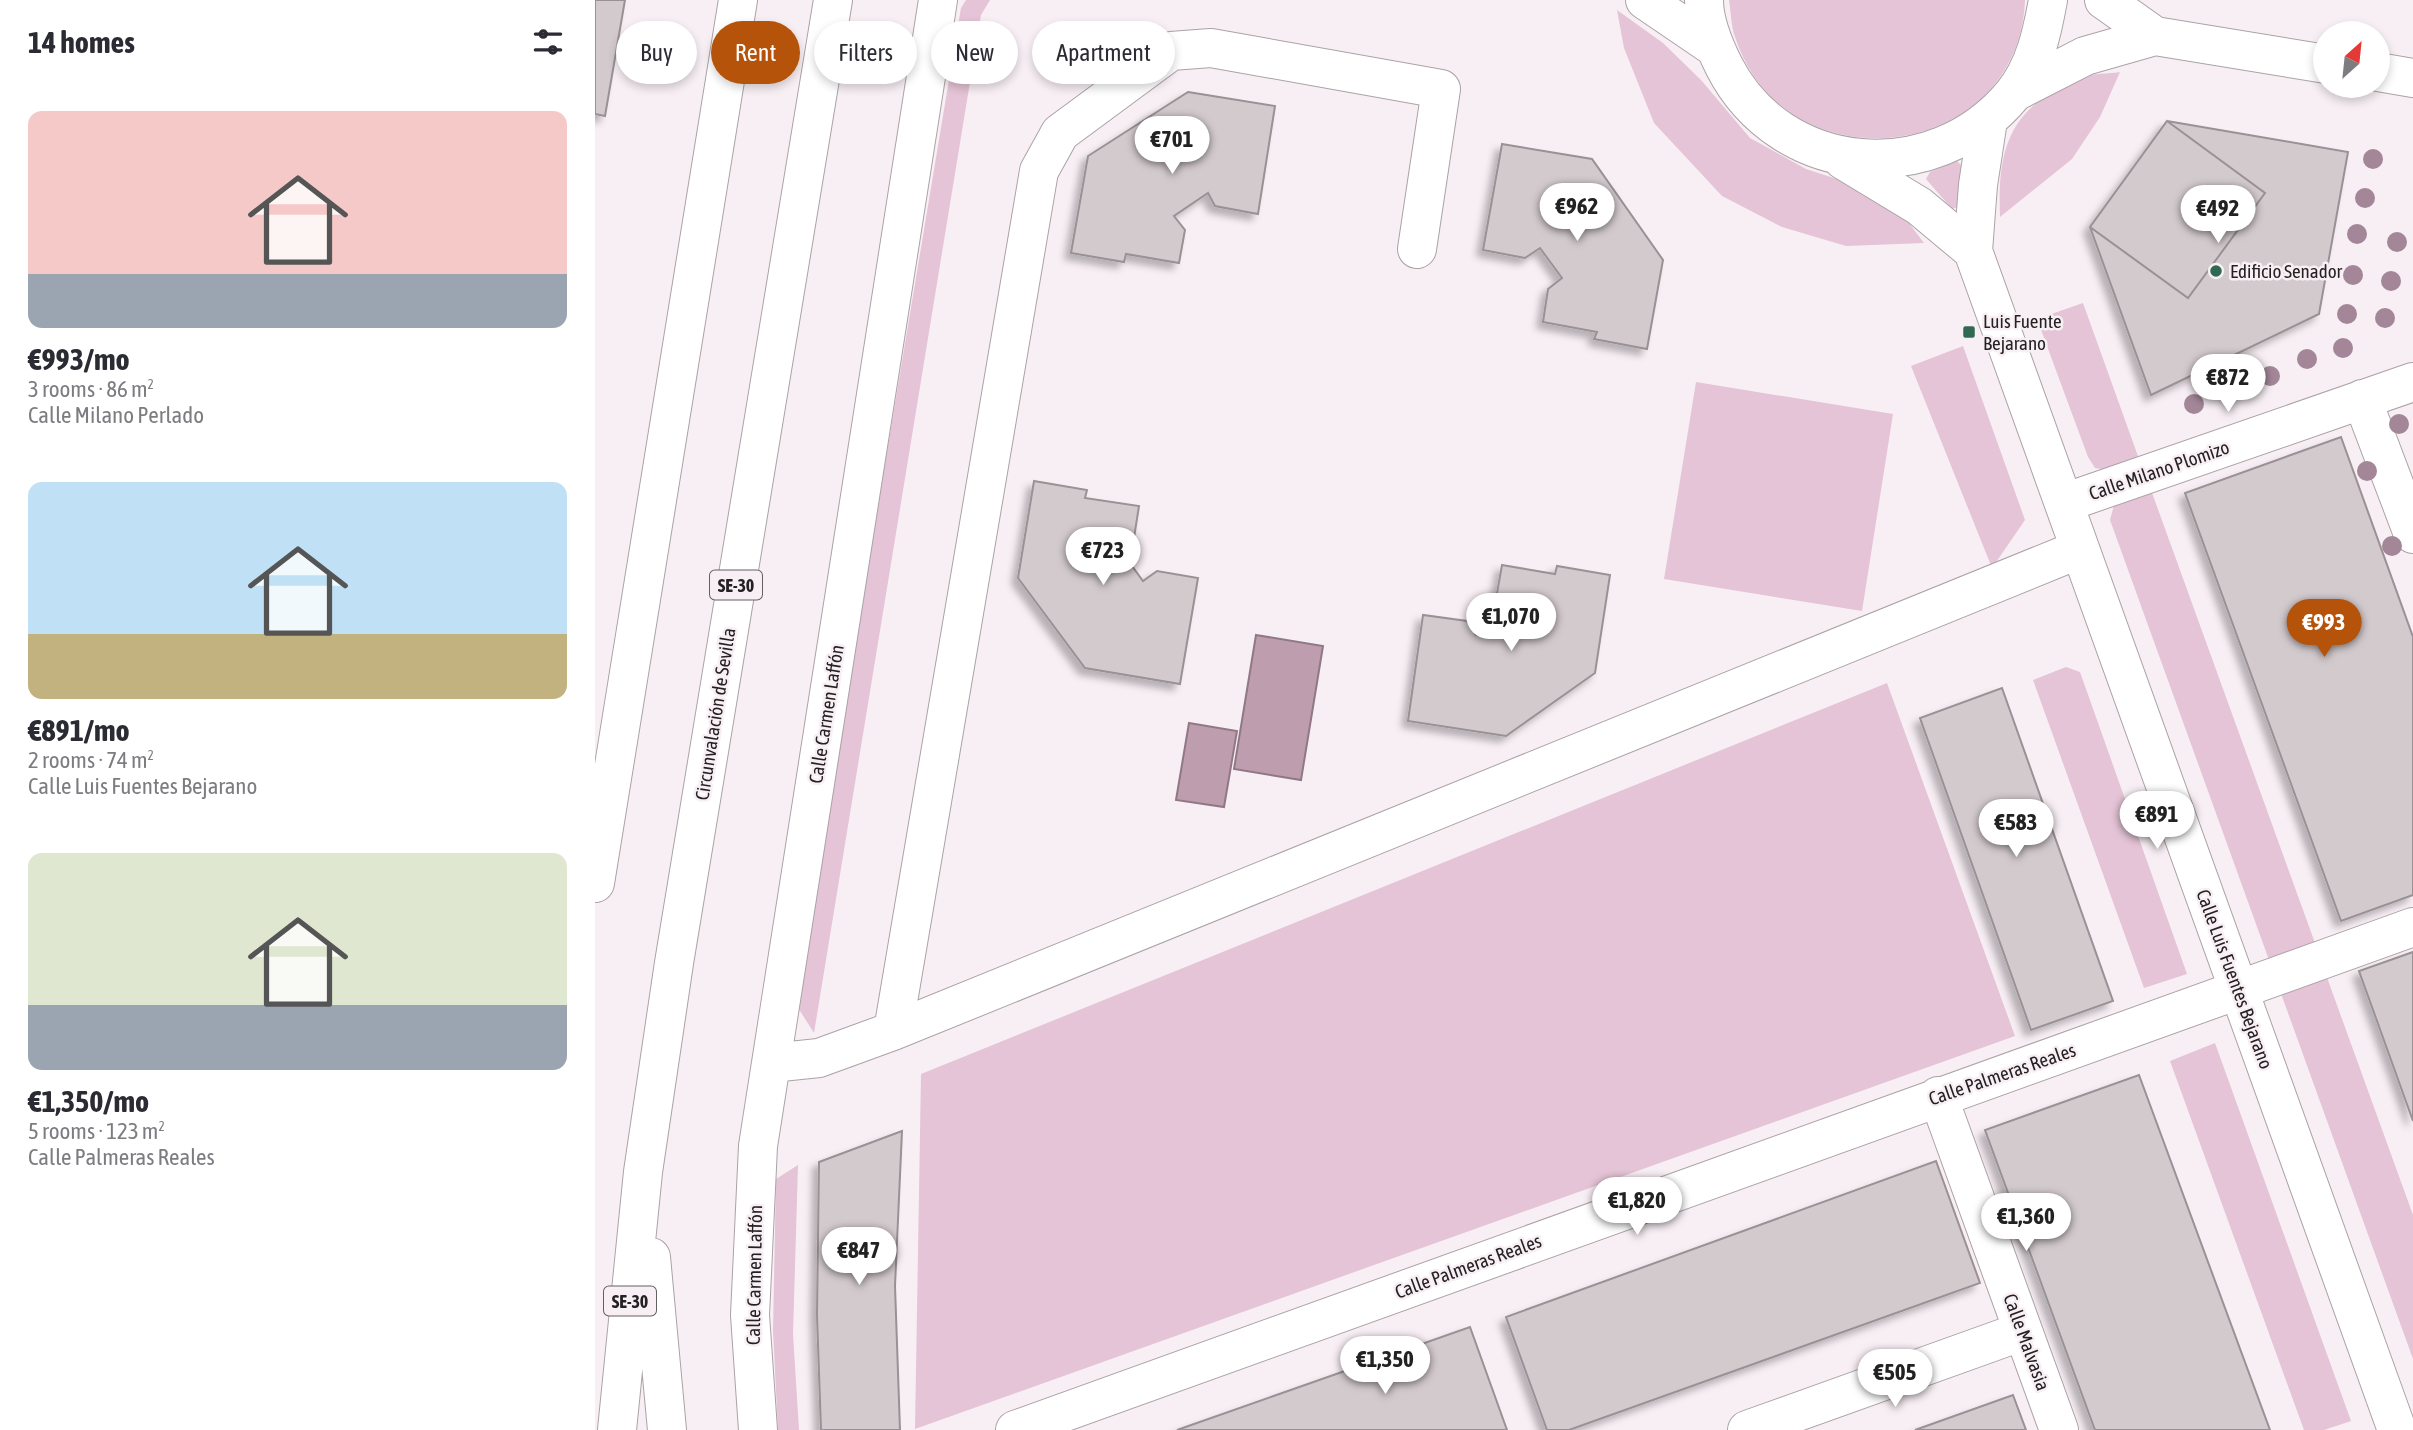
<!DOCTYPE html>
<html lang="en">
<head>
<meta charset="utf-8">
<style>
  :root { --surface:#fff; --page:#f2f2f3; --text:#2b2b33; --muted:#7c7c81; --accent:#b45309 }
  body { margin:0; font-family:"Asap Condensed",sans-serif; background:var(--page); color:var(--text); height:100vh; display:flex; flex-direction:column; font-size:26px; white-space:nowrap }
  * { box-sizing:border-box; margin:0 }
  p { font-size:23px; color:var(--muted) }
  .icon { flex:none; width:38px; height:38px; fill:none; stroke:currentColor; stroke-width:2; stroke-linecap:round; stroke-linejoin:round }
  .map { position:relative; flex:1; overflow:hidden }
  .panel { display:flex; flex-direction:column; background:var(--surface); width:595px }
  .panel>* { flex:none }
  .hud { position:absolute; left:21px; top:21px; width:665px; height:63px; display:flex; gap:14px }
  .needle { width:46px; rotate:27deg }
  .buttons { position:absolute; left:1718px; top:21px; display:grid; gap:14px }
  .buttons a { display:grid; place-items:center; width:77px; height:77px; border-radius:50%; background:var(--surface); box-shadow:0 4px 10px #0003; font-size:35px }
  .price { position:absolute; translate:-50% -60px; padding:0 16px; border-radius:24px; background:#fff; color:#222; font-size:23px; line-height:46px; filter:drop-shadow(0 2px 4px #0008) }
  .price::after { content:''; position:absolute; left:50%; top:42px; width:21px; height:16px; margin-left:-10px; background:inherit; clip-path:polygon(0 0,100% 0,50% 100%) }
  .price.active { background:var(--accent); color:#fff }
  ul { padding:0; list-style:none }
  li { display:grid; align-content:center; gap:14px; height:371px; padding:0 28px }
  li span { display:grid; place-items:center; height:217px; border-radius:14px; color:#555 }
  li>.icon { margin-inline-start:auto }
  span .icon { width:126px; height:126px; fill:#fffc; stroke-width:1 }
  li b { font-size:30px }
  h2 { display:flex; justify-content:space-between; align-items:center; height:84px; padding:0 28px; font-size:30px }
  .chip { padding:0 24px; border-radius:32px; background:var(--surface); box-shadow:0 4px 10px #0003; font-size:24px; line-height:63px }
  .chip.active { background:var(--accent); color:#fff }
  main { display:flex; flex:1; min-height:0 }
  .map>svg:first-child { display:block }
  .green { fill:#e4c4d6 }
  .water { fill:#be9daf; stroke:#907885; stroke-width:2 }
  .building { fill:#d3cace; stroke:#999195; stroke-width:2; filter:url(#shadow) }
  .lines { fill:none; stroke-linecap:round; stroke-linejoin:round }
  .minor-casing { stroke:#aba2a6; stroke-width:40 }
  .highway-casing { stroke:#aba2a6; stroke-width:40 }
  .minor { stroke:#fff; stroke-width:38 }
  .highway { stroke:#fff; stroke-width:38 }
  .tree { fill:#a38698 }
  .poi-dot { fill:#306952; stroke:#f8eff4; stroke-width:2.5 }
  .labels { text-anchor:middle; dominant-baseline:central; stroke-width:5; stroke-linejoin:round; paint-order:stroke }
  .shield { fill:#f8eff4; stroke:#645f62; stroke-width:2 }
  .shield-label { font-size:18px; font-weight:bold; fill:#252123 }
  .poi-label { font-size:19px; fill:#252123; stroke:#f8eff4; text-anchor:start }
  .street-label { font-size:19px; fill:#252123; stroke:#f8eff4 }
</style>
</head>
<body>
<main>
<section class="panel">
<h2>14 homes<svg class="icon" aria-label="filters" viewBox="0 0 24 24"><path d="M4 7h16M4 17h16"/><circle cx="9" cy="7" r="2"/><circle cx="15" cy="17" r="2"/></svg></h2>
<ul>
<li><span style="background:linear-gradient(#f6c9c9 75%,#9aa5b1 0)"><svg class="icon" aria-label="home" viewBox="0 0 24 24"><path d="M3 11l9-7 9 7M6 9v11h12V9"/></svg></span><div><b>€993/mo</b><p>3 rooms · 86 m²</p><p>Calle Milano Perlado</p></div></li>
<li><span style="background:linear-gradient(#bfe0f5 70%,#c2b280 0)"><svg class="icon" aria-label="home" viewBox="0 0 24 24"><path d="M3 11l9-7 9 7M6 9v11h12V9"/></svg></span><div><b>€891/mo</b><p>2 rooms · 74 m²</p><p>Calle Luis Fuentes Bejarano</p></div></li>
<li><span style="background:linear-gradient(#dfe7d0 70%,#9aa5b1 0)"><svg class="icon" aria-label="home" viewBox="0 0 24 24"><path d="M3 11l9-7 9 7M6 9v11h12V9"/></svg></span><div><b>€1,350/mo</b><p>5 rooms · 123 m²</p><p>Calle Palmeras Reales</p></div></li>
</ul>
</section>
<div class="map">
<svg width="1818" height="1430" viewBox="0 0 1818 1430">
  <defs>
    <filter id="shadow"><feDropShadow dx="-6" dy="6" stdDeviation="3.5" flood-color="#0004"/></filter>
  </defs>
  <rect width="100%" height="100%" fill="#f8eff4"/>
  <!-- green -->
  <path class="green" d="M 371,0 L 395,0 L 386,15 L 219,1033 L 200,1003 L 366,8 Z
    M 1134,0 L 1430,0 C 1424,162 1190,191 1140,37 C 1136,26 1136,12 1134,0 Z
    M 1022,10 L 1068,43 L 1106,80 L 1155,138 L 1211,169 L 1279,191 L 1307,214 L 1329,243 L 1251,246 L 1187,227 L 1127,196 L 1059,123 L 1029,48 Z
    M 1525,72 L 1505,117 L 1477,159 L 1405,217 C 1403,161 1409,117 1463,89 C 1471,85 1479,79 1487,77 C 1499,73 1513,74 1525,72 Z
    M 1362,161 L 1368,167 L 1366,206 L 1357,209 L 1331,179 L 1335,172 Z
    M 1488,303 L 1544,459 L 1512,470 L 1500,468 L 1493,457 L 1442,319 Z
    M 1368,346 L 1430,520 L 1397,568 L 1316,366 Z
    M 1101,382 L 1298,414 L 1267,611 L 1069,579 Z
    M 1556,490 L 1720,943 L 1674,960 L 1515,520 L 1519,505 Z
    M 1471,667 L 1485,672 L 1592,974 L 1549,988 L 1438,680 Z
    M 1292,683 L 1420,1036 L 320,1429 L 326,1074 Z
    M 1730,972 L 1818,1215 L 1818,1359 L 1684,988 Z
    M 1620,1043 L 1756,1421 L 1729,1430 L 1709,1430 L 1575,1061 Z
    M 203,1165 L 198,1334 L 204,1430 L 183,1430 L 178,1331 L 181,1179 Z"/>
  <!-- water -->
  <path class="water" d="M 661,635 L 728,646 L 706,780 L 639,769 Z
    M 594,723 L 642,731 L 629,807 L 581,800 Z"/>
  <!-- building -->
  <path class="building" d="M 0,0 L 30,0 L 10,116 L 0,114 Z
    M 593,92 L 680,106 L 663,214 L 620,206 L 613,193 L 579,216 L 590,230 L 584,263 L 531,254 L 529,262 L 476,253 L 493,156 Z
    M 1572,121 L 1753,152 L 1724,314 L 1556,395 L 1495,227 Z
    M 1572,121 L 1670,193 L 1593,298 L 1495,227 Z
    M 907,144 L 997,159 L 1068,260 L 1052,349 L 999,339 L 1002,332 L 948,322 L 953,289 L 967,278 L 945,248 L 930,258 L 888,250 Z
    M 1746,437 L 1818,637 L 1818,895 L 1746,921 L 1590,493 Z
    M 439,481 L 492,490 L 490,498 L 544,506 L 539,538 L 524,548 L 548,581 L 562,571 L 603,578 L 585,684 L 490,668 L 423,578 Z
    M 907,565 L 960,574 L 962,566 L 1015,575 L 1000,673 L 911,736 L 813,721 L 828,615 L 872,621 L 881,635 L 914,612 L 901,599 Z
    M 1407,688 L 1518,1001 L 1436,1030 L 1325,718 Z
    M 1818,952 L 1818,1121 L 1764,971 Z
    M 1544,1075 L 1675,1430 L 1500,1430 L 1390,1130 Z
    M 307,1131 L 300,1286 L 305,1430 L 226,1430 L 222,1315 L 224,1162 Z
    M 1341,1161 L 1385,1283 L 974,1430 L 952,1430 L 911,1317 Z
    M 875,1327 L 912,1430 L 582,1430 Z
    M 1418,1395 L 1431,1430 L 1320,1430 Z"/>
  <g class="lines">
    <!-- minor casing -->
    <g class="minor-casing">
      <path id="minor" d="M 1050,0 L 1119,47
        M 1109,0 C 1109,22 1119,46 1129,66 C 1186,178 1339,190 1418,94 C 1440,67 1447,33 1453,0
        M 1509,0 L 1560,36
        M 1783,72 L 1818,78
        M 1420,92 L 1490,56 L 1560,36 L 1731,64
        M 1393,120 L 1383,185 L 1378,251 L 1802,1430
        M 1248,160 L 1324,206 L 1378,251
        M 1767,399 L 1818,534
        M 1469,503 L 1818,382
        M 298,1031 L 444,171 L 465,133 L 576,51 L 616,48 L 846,89 L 822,249
        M 176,1063 L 224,1058 L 298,1031 L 1485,549
        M 1343,1096 L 1464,1430
        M 163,1430 L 155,1315 L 163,1146 L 343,0
        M 420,1430 L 1818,927
        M 1152,1430 L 1428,1331"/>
    </g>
    <!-- highway casing -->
    <g class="highway-casing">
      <path id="highway" d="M 0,883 L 143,0
        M 56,1257 L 72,1430
        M 22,1430 L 48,1172 L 79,963 L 238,0"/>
    </g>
    <!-- minor -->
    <use href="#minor" class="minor"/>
    <!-- highway -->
    <use href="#highway" class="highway"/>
  </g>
  <!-- trees -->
  <g class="tree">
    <circle cx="1778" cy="159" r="10"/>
    <circle cx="1770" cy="198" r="10"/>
    <circle cx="1762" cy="234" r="10"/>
    <circle cx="1802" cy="242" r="10"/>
    <circle cx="1758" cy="275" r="10"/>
    <circle cx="1796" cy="281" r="10"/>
    <circle cx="1752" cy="314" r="10"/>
    <circle cx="1790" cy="318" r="10"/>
    <circle cx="1748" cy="348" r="10"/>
    <circle cx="1712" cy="359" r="10"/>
    <circle cx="1675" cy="376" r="10"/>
    <circle cx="1636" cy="390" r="10"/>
    <circle cx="1599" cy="404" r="10"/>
    <circle cx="1804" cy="424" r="10"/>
    <circle cx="1772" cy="471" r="10"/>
    <circle cx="1797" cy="546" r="10"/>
  </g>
  <!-- markers -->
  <g class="poi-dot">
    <circle cx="1621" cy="271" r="7"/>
    <rect x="1367" y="325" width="14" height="14" rx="3.5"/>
  </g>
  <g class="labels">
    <!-- shield labels -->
    <g class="shield">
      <rect x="115" y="570.5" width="52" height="29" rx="5"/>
      <rect x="9" y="1286.5" width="52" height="29" rx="5"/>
    </g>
    <g class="shield-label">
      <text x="141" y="585">SE-30</text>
      <text x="35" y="1301">SE-30</text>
    </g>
    <!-- poi labels -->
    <g class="poi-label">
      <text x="1635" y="271">Edificio Senador</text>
      <text x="1388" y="321">Luis Fuente<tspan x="1388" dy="22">Bejarano</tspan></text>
    </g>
    <!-- street labels -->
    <g class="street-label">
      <text transform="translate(1564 470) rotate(-19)">Calle Milano Plomizo</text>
      <text transform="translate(120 714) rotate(-81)">Circunvalación de Sevilla</text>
      <text transform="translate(231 714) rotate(-81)">Calle Carmen Laffón</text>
      <text transform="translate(1640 979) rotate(70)">Calle Luis Fuentes Bejarano</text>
      <text transform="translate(1407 1074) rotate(-19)">Calle Palmeras Reales</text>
      <text transform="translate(873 1266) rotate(-20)">Calle Palmeras Reales</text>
      <text transform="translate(159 1275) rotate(-89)">Calle Carmen Laffón</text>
      <text transform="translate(1432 1342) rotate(70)">Calle Malvasia</text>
    </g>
  </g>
</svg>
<div class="buttons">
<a><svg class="needle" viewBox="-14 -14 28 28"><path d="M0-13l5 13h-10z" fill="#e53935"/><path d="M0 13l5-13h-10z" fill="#7c7c81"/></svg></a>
</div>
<b class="price" style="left:577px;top:176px">€701</b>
<b class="price" style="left:982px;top:243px">€962</b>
<b class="price" style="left:1623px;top:245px">€492</b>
<b class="price" style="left:1633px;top:414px">€872</b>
<b class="price" style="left:508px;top:587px">€723</b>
<b class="price" style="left:916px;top:653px">€1,070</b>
<b class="price active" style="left:1729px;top:659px">€993</b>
<b class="price" style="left:1562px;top:851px">€891</b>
<b class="price" style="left:1421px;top:859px">€583</b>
<b class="price" style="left:1042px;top:1237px">€1,820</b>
<b class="price" style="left:1431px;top:1253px">€1,360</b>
<b class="price" style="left:264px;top:1287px">€847</b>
<b class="price" style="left:790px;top:1396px">€1,350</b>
<b class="price" style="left:1300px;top:1409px">€505</b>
<div class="hud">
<a class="chip">Buy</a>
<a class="chip active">Rent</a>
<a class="chip">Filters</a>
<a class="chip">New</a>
<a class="chip">Apartment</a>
</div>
</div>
</main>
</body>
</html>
